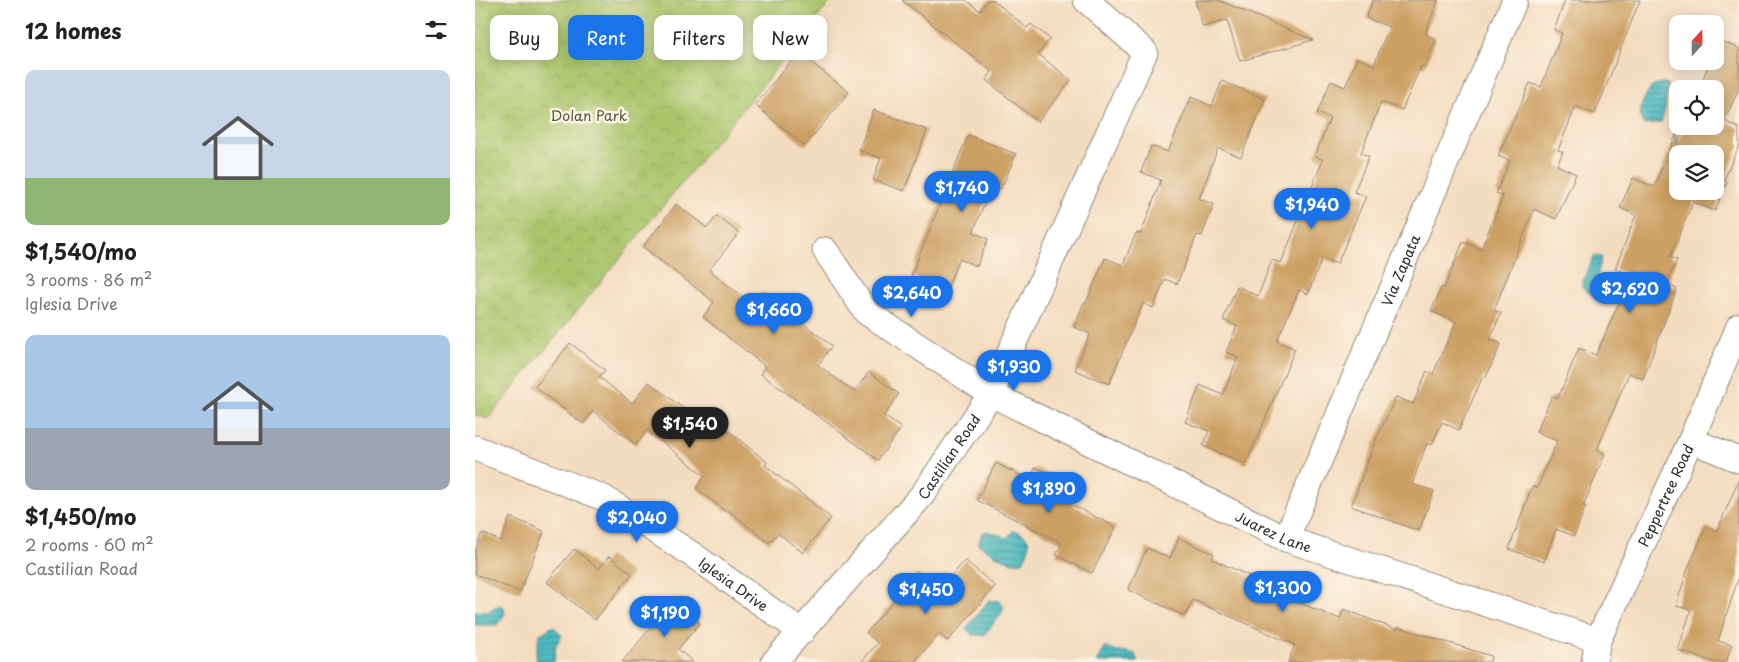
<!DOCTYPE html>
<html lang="en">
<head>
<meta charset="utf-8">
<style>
  :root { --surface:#fff; --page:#f6f6f6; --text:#222; --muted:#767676; --accent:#1a73e8 }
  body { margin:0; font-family:"Playpen Sans",sans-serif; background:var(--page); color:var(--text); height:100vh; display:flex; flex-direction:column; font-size:19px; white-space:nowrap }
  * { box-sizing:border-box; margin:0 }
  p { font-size:16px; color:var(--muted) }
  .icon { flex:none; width:28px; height:28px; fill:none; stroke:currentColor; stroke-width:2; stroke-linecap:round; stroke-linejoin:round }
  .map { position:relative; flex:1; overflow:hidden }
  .drawer { display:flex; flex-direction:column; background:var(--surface); width:475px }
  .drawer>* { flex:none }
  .banner { position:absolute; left:15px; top:15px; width:475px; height:45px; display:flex; gap:10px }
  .needle { width:32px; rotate:21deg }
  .buttons { position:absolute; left:1194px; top:15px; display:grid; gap:10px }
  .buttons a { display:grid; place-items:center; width:55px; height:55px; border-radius:10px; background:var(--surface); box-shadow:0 2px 12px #0003; font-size:25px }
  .price { position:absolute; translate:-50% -42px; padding:0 11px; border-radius:18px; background:var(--accent); color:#fff; font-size:16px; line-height:32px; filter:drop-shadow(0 1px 2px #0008) }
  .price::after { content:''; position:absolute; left:50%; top:30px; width:15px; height:11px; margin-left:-8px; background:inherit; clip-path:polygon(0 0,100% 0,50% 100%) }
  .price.current { background:#222; color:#fff }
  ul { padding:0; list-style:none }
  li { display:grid; align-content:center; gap:10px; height:265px; padding:0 25px }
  li span { display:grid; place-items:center; height:155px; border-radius:10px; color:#555 }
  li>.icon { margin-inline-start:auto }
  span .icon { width:90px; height:90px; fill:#fffc; stroke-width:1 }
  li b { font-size:21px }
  h2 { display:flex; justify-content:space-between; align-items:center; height:60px; padding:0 25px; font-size:21px }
  .tag { padding:0 18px; border-radius:10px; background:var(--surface); box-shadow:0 2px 12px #0003; font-size:18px; line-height:45px }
  .tag.current { background:var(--accent); color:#fff }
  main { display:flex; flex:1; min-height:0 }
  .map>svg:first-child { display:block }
  .park { fill:url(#park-crowns); stroke:#6a784b }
  .water { fill:url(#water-rules); stroke:#3a7275 }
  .building { fill:#cca063; fill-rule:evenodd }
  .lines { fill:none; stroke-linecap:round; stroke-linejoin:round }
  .minor-casing { stroke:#908475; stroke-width:27 }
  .minor { stroke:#fff; stroke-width:25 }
  .labels { text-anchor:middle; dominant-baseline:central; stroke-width:5; stroke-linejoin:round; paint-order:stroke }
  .park-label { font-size:14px; fill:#51593e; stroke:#fcf5e5 }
  .street-label { font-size:14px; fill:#2b2b2b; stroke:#fcf5e5 }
</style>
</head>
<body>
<main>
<section class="drawer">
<h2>12 homes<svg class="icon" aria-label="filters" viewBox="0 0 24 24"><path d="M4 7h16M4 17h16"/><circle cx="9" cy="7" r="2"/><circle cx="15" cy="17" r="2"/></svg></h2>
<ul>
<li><span style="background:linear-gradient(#c9d6e8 70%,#8fb573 0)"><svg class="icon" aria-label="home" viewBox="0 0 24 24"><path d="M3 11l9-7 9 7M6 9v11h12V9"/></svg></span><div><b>$1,540/mo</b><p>3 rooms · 86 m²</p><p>Iglesia Drive</p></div></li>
<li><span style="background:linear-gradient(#a9c7e8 60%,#9aa5b1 0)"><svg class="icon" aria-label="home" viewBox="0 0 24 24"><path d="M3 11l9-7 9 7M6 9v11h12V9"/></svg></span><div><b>$1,450/mo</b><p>2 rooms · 60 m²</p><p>Castilian Road</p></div></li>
</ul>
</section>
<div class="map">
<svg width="1264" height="662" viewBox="0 0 1264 662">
  <defs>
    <pattern id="park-crowns" width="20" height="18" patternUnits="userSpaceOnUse" patternTransform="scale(1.25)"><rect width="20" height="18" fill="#aac56b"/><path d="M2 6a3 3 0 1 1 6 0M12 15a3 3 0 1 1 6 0" fill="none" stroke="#92a95d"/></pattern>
    <pattern id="water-rules" width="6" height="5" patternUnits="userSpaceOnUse" patternTransform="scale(1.25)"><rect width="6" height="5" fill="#49b8bf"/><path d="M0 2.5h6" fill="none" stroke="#3d969b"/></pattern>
  </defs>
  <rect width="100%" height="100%" fill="#fcf5e5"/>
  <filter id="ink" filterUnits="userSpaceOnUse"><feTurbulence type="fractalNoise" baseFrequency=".02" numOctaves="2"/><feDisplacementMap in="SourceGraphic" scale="10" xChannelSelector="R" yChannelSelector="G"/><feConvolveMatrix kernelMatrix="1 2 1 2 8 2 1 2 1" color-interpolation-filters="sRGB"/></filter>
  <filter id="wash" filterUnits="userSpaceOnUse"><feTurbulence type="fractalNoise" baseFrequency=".0096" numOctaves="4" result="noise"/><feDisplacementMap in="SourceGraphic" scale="20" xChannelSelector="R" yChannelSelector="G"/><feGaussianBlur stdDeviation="1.12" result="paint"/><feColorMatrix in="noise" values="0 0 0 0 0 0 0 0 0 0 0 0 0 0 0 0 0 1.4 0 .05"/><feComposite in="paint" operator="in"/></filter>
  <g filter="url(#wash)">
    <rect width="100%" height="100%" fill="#f4dcbf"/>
    <!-- park -->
    <path class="park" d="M 0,0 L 357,0 L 13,419 L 0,415 Z"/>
    <!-- water -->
    <path class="water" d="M 1189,82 L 1192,84 C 1193,95 1190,113 1186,123 L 1169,125 C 1161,115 1168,96 1177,87 C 1180,85 1186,83 1189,82 Z
      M 1119,256 L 1127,257 L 1122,278 L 1124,294 L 1116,295 L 1107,287 L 1107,283 Z
      M 539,530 C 558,536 556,547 548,562 C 534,566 515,551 503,544 L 507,533 L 513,531 L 532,538 Z
      M 514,600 L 524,601 L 529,607 L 525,616 L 509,635 L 498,635 L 491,629 Z
      M 24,605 L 29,607 L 30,614 L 22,625 L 0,625 L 0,611 L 12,612 Z
      M 78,626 L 87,636 L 81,645 L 79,662 L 62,662 L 61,654 L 64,635 Z
      M 630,647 C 640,653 650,650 660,654 L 663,662 L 622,662 Z"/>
    <g id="blocks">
      <!-- building -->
      <path class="building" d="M 427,0 L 491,0 L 505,11 L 513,0 L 518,0 L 552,28 L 556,24 L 575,39 L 563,54 L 596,80 L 563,122 L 511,80 L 517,72 Z
        M 720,0 L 743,0 L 838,40 L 765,61 L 752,20 L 728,27 Z
        M 898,0 L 963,0 L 950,34 L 961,39 L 950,67 L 946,66 L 927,110 L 906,102 L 886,153 L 894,156 L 879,192 L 891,196 L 862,264 L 847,258 L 833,294 L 824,290 L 802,341 L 820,349 L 771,464 L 728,446 L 734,431 L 710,422 L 725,385 L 748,395 L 763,357 L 751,352 L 762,326 L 748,320 L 762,286 L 783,296 L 797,260 L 806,263 L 848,160 L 840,156 L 855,118 L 842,113 L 856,81 L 870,87 L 882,58 L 899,65 L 914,27 L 891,18 Z
        M 1090,0 L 1165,0 L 1120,114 L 1101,106 L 1083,150 L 1088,152 L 1082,165 L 1101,174 L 1081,219 L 1059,209 L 1019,310 L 1026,313 L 1015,339 L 1026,344 L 1011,377 L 1008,376 L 984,430 L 967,422 L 957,445 L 952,443 L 937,484 L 959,491 L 944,531 L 876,506 L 899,444 L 921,397 L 938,404 L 952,371 L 958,374 L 981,322 L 956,311 L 967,287 L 969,289 L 988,242 L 1006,249 L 1028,196 L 1021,193 L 1035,161 L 1023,156 L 1055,83 L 1066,87 L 1087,33 L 1079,30 Z
        M 1243,40 L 1264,48 L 1264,89 L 1249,121 L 1264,128 L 1264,146 L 1249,180 L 1252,182 L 1240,211 L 1218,202 L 1195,257 L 1202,260 L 1192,284 L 1202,289 L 1168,379 L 1154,373 L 1122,450 L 1130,454 L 1108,506 L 1111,506 L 1099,536 L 1081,529 L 1069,562 L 1034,549 L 1057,486 L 1062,488 L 1082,441 L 1061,432 L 1077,396 L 1083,398 L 1104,348 L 1121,355 L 1156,275 L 1140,269 L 1161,215 L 1145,208 L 1158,178 L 1179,187 L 1202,133 L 1202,146 L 1210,126 L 1240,126 L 1240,89 L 1224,89 L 1235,61 L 1240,61 L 1240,48 ZM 1202,154 L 1240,154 L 1240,191 L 1202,191 Z
        M 323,52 L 374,92 L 330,146 L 280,105 Z
        M 747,81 L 790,99 L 766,157 L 743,148 L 724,199 L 739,204 L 727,236 L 722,235 L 702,284 L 690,279 L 678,308 L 668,303 L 634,384 L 600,370 L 615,334 L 599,327 L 609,302 L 611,303 L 630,258 L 648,265 L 661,233 L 666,234 L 686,180 L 666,172 L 676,146 L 693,152 L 716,97 L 737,106 Z
        M 399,110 L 452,130 L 429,191 L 398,180 L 406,158 L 384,150 Z
        M 493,135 L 541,154 L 526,189 L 517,185 L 498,232 L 513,239 L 502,266 L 484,259 L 471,291 L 436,276 Z
        M 201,204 L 232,228 L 242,216 L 264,233 L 234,270 L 278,305 L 288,292 L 357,346 L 343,365 L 379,392 L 394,372 L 424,394 L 409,416 L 426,428 L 403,460 L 286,374 L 291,367 L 228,317 L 239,302 L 168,247 Z
        M 95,343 L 130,370 L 124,377 L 157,403 L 174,382 L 239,432 L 245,424 L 292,462 L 290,465 L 356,518 L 328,553 L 303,533 L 294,543 L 253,510 L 251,512 L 221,488 L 230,476 L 172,430 L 161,445 L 118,411 L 108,424 L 60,387 Z
        M 521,463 L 554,480 L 561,467 L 593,483 L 585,499 L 641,527 L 617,573 L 581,555 L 587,543 L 502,500 Z
        M 1264,479 L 1264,576 L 1243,641 L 1257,645 L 1251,662 L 1239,662 L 1203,650 L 1216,610 L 1201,606 L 1213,568 L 1231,527 L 1242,531 Z
        M 35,517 L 69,531 L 45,592 L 0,574 L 0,551 L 7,533 L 26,541 Z
        M 704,538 L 739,554 L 737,559 L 814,594 L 812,598 L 865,619 L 869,609 L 922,630 L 923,627 L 1016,656 L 1015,662 L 813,662 L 820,645 L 718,600 L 710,616 L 653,590 L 672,548 L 695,558 Z
        M 99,549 L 124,569 L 134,556 L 157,574 L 120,620 L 72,582 Z
        M 490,560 L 520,586 L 473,641 L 464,634 L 439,662 L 386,662 L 403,643 L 391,633 L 442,574 L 463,592 Z
        M 198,601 L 225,623 L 203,649 L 218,662 L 147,662 Z"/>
    </g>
  </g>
  <g filter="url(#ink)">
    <use href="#blocks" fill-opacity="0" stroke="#908475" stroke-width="1"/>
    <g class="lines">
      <!-- minor casing -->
      <g class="minor-casing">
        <g id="minor">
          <path id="s1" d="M 350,250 L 391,312 L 516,394 L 811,539 L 1123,640"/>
          <path d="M 1216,440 L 1264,460"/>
          <path id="s2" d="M 0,448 L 129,498 L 215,553 L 327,632"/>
          <path id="s3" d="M 811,539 L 1040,0"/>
          <path id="s4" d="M 299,662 L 448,494 L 516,394 L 670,52 L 611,0"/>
          <path id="s5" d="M 1119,662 L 1123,640 L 1216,440 L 1264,326"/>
        </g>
      </g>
      <!-- minor -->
      <use href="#minor" class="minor"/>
    </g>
  </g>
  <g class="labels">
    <!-- park labels -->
    <g class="park-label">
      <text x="114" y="115">Dolan Park</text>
    </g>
    <!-- street labels -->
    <g class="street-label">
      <text stroke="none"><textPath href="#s3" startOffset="292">Via Zapata</textPath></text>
      <text stroke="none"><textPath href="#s4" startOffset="270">Castilian Road</textPath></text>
      <text stroke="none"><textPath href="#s5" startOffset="182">Peppertree Road</textPath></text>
      <text stroke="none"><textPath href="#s1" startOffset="538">Juarez Lane</textPath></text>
      <text stroke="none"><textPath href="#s2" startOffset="294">Iglesia Drive</textPath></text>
    </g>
  </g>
</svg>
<div class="buttons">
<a><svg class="needle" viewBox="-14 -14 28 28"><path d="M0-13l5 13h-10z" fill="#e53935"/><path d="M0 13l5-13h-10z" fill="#767676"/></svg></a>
<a><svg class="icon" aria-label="locate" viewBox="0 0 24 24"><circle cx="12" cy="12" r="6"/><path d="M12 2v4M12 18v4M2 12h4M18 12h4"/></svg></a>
<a><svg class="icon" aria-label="layers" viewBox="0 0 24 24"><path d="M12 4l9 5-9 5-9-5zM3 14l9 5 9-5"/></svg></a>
</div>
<b class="price" style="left:487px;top:213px">$1,740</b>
<b class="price" style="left:837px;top:230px">$1,940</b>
<b class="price" style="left:1155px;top:314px">$2,620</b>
<b class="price" style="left:437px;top:318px">$2,640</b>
<b class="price" style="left:299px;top:335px">$1,660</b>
<b class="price" style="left:539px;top:392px">$1,930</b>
<b class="price current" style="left:215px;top:449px">$1,540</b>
<b class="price" style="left:574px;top:514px">$1,890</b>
<b class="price" style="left:162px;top:543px">$2,040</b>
<b class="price" style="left:808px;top:613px">$1,300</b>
<b class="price" style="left:451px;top:615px">$1,450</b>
<b class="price" style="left:190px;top:638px">$1,190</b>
<div class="banner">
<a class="tag">Buy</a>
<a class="tag current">Rent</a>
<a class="tag">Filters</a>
<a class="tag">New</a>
</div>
</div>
</main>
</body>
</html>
